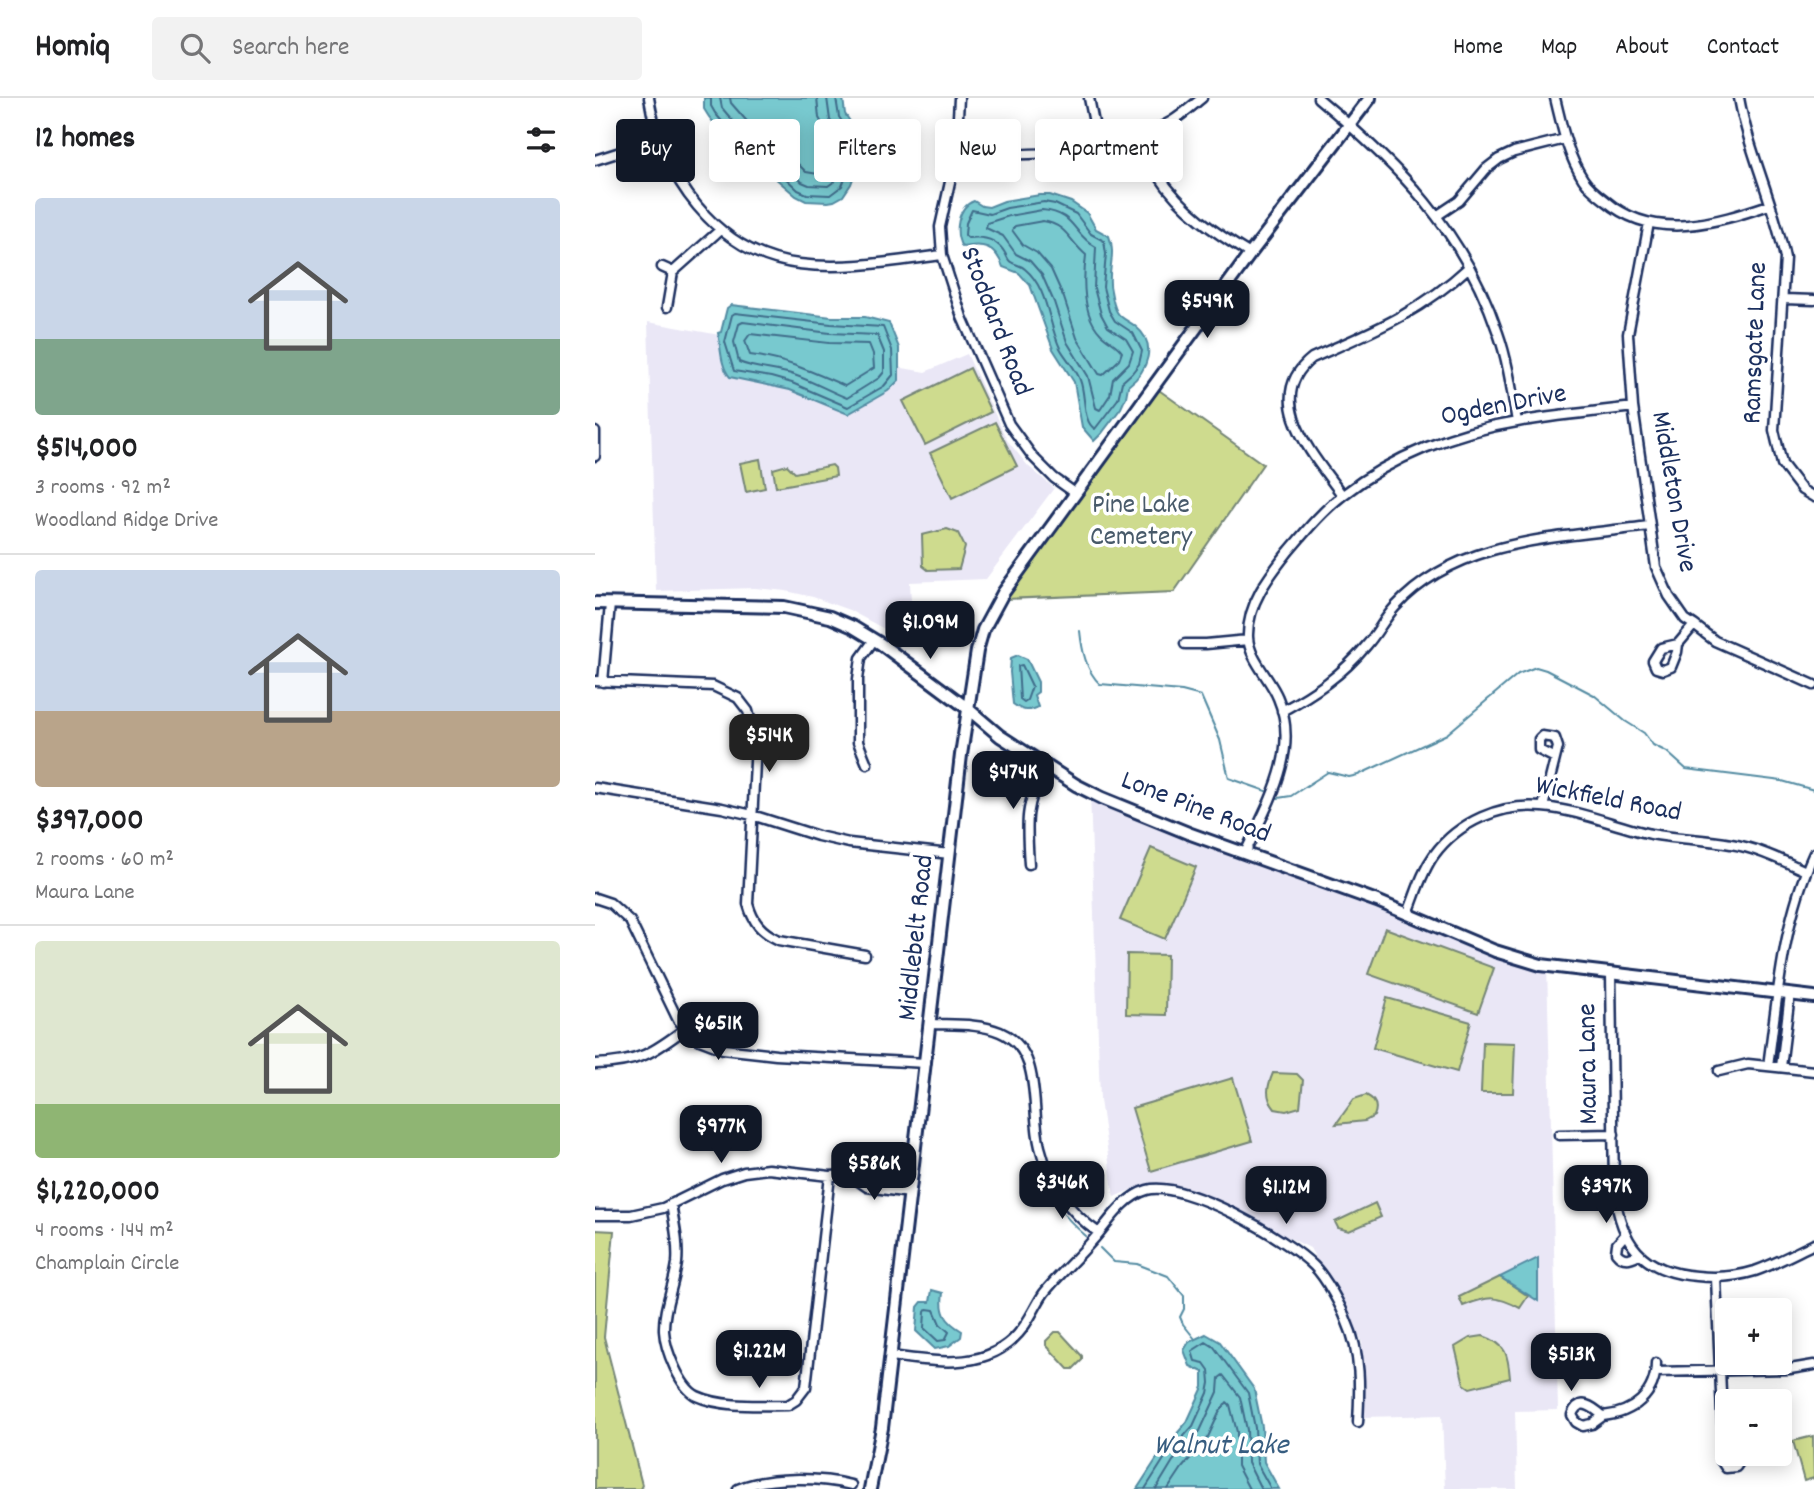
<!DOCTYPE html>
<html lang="en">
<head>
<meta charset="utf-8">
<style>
  :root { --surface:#fff; --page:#f2f2f2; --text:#202124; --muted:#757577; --line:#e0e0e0; --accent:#111827 }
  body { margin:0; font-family:Dekko,sans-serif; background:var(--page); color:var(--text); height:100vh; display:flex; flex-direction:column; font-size:26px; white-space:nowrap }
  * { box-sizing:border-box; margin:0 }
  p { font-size:23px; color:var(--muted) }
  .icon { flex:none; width:38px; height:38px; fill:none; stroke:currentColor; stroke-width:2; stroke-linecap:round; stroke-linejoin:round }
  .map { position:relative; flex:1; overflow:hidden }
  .panel { display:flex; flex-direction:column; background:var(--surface); width:595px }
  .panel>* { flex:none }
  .hud { position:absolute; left:21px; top:21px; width:665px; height:63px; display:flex; gap:14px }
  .fabs { position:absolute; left:1120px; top:1200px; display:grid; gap:14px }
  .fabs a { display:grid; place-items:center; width:77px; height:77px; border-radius:7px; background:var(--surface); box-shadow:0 4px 18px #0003; font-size:35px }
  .price { position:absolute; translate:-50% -60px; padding:0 16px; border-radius:14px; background:var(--accent); color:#fff; font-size:23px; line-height:46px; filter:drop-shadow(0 2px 4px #0008) }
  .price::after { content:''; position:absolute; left:50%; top:42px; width:21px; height:16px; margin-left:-10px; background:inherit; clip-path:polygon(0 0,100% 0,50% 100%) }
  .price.on { background:#222; color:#fff }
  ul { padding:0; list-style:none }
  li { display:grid; align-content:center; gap:14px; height:371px; padding:0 35px }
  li+li { border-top:2px solid var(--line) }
  li span { display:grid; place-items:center; height:217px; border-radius:7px; color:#555 }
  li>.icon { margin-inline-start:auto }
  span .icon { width:126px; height:126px; fill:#fffc; stroke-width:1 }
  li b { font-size:30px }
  h2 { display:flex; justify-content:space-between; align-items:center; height:84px; padding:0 35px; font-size:30px }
  .tag { padding:0 24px; border-radius:7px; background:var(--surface); box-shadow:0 4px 18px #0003; font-size:24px; line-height:63px }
  .tag.on { background:var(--accent); color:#fff }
  header { display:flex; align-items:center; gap:42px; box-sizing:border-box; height:98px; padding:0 35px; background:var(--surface); border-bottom:2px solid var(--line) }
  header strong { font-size:33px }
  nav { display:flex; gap:38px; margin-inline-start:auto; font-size:24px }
  .search { width:490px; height:63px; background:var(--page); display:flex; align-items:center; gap:18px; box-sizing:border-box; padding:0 24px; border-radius:7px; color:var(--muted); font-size:26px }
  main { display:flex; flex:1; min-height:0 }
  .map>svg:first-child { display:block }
  .built { fill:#eae7f6 }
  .green { fill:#cedb8e; stroke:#748576; stroke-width:2 }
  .water { fill:#78c9cf; stroke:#538ba2; stroke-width:2 }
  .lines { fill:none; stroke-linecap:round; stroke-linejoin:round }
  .shore { stroke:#406d8b; stroke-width:2 }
  .stream { stroke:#538ba2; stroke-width:2 }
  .street-casing { stroke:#1b2f5e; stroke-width:13 }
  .secondary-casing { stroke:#1b2f5e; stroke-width:16 }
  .street { stroke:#fff; stroke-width:8 }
  .secondary { stroke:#fff; stroke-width:10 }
  .labels { text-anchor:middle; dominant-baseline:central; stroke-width:7; stroke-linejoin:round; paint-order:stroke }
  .street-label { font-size:28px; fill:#1b2f5e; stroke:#fff }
  .park-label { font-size:28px; fill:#485a6a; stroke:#fff }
  .water-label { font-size:30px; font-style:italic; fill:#375d80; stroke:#fff }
</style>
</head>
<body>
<header>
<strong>Homiq</strong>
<div class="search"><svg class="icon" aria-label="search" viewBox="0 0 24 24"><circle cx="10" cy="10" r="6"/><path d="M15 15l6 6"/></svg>Search here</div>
<nav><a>Home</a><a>Map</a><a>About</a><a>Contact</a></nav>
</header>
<main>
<section class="panel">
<h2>12 homes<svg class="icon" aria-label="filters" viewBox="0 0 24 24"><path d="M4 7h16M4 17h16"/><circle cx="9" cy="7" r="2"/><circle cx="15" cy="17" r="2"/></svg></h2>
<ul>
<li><span style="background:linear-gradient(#c9d6e8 65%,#7fa58c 0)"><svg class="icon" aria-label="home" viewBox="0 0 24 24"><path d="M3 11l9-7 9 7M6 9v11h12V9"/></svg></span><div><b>$514,000</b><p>3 rooms · 92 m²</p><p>Woodland Ridge Drive</p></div></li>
<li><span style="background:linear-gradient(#c9d6e8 65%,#b9a48a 0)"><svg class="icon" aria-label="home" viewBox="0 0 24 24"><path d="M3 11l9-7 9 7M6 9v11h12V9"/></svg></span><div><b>$397,000</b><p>2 rooms · 60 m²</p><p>Maura Lane</p></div></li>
<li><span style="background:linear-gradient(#dfe7d0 75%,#8fb573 0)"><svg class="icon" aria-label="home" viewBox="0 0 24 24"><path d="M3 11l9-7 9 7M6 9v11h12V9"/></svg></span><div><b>$1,220,000</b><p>4 rooms · 144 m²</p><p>Champlain Circle</p></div></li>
</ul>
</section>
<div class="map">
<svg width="1219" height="1391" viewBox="0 0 1219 1391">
  <rect width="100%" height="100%" fill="#fff"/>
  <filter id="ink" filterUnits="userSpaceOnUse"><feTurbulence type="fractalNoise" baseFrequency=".0143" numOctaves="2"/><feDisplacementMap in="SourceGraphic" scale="14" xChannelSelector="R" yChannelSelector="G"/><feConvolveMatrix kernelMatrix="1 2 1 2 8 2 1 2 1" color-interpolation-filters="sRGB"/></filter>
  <g filter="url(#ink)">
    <!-- built -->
    <path class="built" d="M 53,224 L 330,274 L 372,256 L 412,342 L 433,368 L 459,390 L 391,481 L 315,484 L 316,504 L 295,534 L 254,512 L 218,499 L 191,493 L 160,490 L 61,493 Z
      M 495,693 L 781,806 L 952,866 L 963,1312 L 920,1313 L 922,1391 L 850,1391 L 847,1317 L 769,1319 L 767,1243 L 715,1150 L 588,1088 L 573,1086 L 547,1087 L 519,1099 L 505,1002 Z"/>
    <!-- green -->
    <path class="green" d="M 375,270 L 396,314 L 330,347 L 308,303 Z
      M 561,290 L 668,366 L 579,494 L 410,501 Z
      M 400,324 L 422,368 L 357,400 L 335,355 Z
      M 165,361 L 170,390 L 151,394 L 145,365 Z
      M 192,367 L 200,375 L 237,367 L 240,370 L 241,378 L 181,389 L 178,371 Z
      M 352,431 L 363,435 L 370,449 L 364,471 L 333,472 L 328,468 L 327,437 Z
      M 556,750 L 601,769 L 570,841 L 525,822 Z
      M 790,830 L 899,870 L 883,915 L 773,876 Z
      M 532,856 L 572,857 L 571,917 L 531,916 Z
      M 792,900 L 876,924 L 862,974 L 778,950 Z
      M 888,944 L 920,945 L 918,995 L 886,995 Z
      M 678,975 L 702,976 L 708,982 L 705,1009 L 691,1013 L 680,1011 C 670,999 672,989 678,975 Z
      M 638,980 L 657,1043 L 556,1073 L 537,1010 Z
      M 771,997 C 781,1002 783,1009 779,1018 L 770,1023 L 741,1026 L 759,1001 Z
      M 780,1105 L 786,1119 L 754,1133 L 743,1130 L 740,1124 Z
      M 0,1132 L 19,1133 L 9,1239 L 47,1387 L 45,1391 L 0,1391 Z
      M 905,1179 L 933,1198 L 925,1210 C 901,1197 893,1198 868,1208 L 864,1199 Z
      M 460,1234 L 465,1234 L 487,1258 L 487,1262 L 478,1271 L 473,1271 L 451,1247 L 451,1243 Z
      M 888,1238 C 912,1246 913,1257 915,1280 L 875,1290 L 869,1286 L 860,1249 L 875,1240 Z
      M 1218,1338 L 1219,1380 L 1209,1383 L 1198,1343 Z"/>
    <!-- water -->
    <path class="water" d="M 109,0 L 248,0 L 250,16 L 263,35 L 261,72 L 256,86 L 248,98 L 239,103 L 233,104 L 211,103 L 201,98 L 179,79 L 153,66 L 114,19 L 109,11 Z
      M 445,97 L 455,97 L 476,104 L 492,115 L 501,131 L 514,138 C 522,157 511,174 516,193 C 517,199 519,209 522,214 C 526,221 534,223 540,228 C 563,246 553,273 533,288 L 531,299 L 526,310 L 507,335 L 499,343 L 487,329 L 479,284 L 458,251 L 435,187 L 424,175 L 408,169 C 400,147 388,145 367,149 C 359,135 362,109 379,103 L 387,108 L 394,109 L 409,103 Z
      M 136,207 L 237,219 L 270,219 L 294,225 L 304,250 L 304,282 L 293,293 L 253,316 L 195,292 L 135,279 C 125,268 126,248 123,235 L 126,234 L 132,210 Z
      M 423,557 L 432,561 L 443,584 L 443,594 L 439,597 L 443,609 C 433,614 427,613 418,606 L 415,574 L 416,560 Z
      M 943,1160 L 943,1203 L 905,1179 Z
      M 337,1192 L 348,1195 C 345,1214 350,1223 367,1233 L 366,1239 L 354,1248 L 340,1251 L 321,1233 L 323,1209 L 327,1204 L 335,1204 Z
      M 611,1236 L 625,1244 L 659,1291 L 667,1329 L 669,1364 L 684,1391 L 542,1391 L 566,1354 L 592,1324 L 608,1289 L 608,1274 L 595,1268 L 589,1252 L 594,1244 Z"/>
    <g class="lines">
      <!-- shore -->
      <path class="shore" d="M 116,0 L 116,8 L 120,15 L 158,61 L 183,73 L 203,92 L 212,96 L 235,97 L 247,88 L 255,68 L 256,37 L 244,19 L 241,0
        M 125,0 L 127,10 L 163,53 L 188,66 L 207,84 L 214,87 L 233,88 L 240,83 L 245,71 L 247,40 L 235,22 L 232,0
        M 135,0 L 136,5 L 170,44 L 194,57 L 211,74 L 229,77 L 235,68 L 237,43 L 224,20 L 222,0
        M 449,104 L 460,106 L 481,116 L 496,136 L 509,143 L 511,156 L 508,189 L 514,213 L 520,223 L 538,235 L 547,253 L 544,266 L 537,275 L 527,284 L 523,301 L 500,331 C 487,324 491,296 485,282 C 481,270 471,261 465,250 C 453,225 453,190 430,171 C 426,167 420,167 416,164 C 413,163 412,158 410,155 C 402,141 388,138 373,140 L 370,137 L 371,125 L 377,112 L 395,116 L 412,110 Z
        M 447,112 C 481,115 477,136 501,149 L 499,190 L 506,216 L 513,229 L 531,241 L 538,253 L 534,265 L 518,281 L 515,297 L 505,312 L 501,310 L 493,278 L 472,244 L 459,204 L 447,177 L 435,163 L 421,156 L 408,138 L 391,130 L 392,125 L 414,118 Z
        M 448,123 C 472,127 474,143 491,157 C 488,181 487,217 506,236 C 513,243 522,246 527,254 L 524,262 L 508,277 L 504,276 L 482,240 L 469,200 L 456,171 L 442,155 L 428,147 L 417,132 L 420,128 Z
        M 140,215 L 236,226 L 288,229 L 297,252 L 298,277 L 289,288 L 253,309 L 197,285 L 176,279 L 139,273 L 130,244 L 137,217 Z
        M 148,224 L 235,235 L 282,237 L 289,254 L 289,274 L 284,280 L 252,300 C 234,293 217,283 199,277 C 182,271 159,271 144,264 L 139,244 L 144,226 Z
        M 155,236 L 234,245 L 274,246 L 278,256 L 279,270 L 250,288 C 218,274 189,261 155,257 L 150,243 Z
        M 427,567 L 437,588 L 432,602 L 429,604 L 425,601 L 423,568 Z
        M 332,1211 L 339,1212 L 345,1226 L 354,1234 L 350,1242 L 343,1243 L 329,1230 L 330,1214 Z
        M 550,1391 L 571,1358 L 598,1328 L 613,1295 L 615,1285 L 614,1272 L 609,1265 L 600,1263 L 597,1253 L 611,1244 L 619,1249 L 653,1295 L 660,1330 L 662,1366 L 676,1391
        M 561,1391 L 578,1363 L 605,1333 L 623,1294 L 624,1280 L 628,1277 L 645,1299 L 652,1332 L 653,1365 L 666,1391
        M 573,1391 L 587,1370 L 613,1339 L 624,1315 L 632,1304 L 635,1307 L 642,1334 L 642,1368 L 654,1391"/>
      <!-- stream -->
      <path class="stream" d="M 485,533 C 487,552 491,573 505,586 L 587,593 L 606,598 L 625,642 L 634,680 L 671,693
        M 683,700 L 696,698 L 733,674 L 754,679 L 763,677 L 852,636 L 923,576 L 941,569 L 951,572 L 999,597 L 1030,623 L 1049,635 L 1058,647 L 1072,654 L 1091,671 L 1187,683 L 1219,692
        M 442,1070 C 452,1098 468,1118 491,1138
        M 505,1150 L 519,1164 L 542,1166 L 573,1178 L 589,1198 L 589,1211 L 585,1219 L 588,1226 L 600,1241"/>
      <!-- street casing -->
      <g class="street-casing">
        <path id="street" d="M 54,0 C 66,77 121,156 204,166 C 251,172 300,163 347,157
          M 364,0 L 361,57 L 345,129 L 347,157 L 367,219 L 414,326 L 438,359 L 459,380 L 480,395
          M 494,0 L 504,50
          M 723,0 C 804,68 868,131 903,235 C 913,263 917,294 922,324
          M 960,0 C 967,28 972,56 988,81 C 993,89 1003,97 1011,103 C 1059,144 1121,125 1174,107
          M 1144,0 C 1154,55 1179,105 1190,160 L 1179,332 L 1187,366 L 1207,392 L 1219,399
          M 545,39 C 551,52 556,66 564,78 C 586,112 622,136 655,156
          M 361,57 C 433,56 512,61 577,23 C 587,17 597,8 607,0
          M 0,62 L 63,42
          M 843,117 L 864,103 L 891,71 L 904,61 L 919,54 L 970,41
          M 1054,125 L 1033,236 L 1038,309 L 1061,469 L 1074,498 L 1090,521 L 1099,527 L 1120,543 L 1219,587
          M 67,169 L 78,174
          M 1189,201 L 1219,202
          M 72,209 L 78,174 L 125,132
          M 0,334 L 0,358
          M 747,397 C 721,360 665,301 717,260 C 778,233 823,216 874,169
          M 590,546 L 611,546 L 653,542
          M 1083,546 L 1082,554 L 1076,569 L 1068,572 L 1061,570 L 1058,563 L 1066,550 L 1083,546 L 1099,527
          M 0,583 L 118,588 L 143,600 L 153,613 L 161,644 L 153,806 C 158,824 166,834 184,842 L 270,857
          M 8,584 L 15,506
          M 687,613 C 720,595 747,577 771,548 C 782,536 789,521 800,509 C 864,439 966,440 1054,428
          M 272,666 L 263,644 L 263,581 L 266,560 L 279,542
          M 0,690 L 127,710 L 157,717 L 223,738 L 254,745 L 355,756
          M 948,709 L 963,649 L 960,640 L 947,638 L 944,641 L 944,652 L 960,660
          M 650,755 C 672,707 706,654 683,600 C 675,580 654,561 653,539 C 652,506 674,478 693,454 C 710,434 727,413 748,397 C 798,358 860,334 922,324 C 961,317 1000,314 1038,309
          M 434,766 C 431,722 430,709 449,668
          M 0,800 L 15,805 L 35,823 L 83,922 L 102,941 L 128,951 L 181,957 L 331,965
          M 813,815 C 821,796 826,775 839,757 C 863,724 906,705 947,709 C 984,712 1020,728 1056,736 C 1082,741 1109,741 1136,746 C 1162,750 1186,762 1211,773
          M 1016,876 L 1019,1092 C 1026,1145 1046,1174 1102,1178 C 1122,1180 1141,1179 1160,1173 C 1180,1166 1200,1155 1219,1146
          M 0,966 C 43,965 58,955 91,930
          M 1173,968 C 1183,896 1188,822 1219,755
          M 1186,969 L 1195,896
          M 1124,973 L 1153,966 L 1219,973
          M 964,1037 L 1019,1036
          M 256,1078 L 272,1089 L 315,1095
          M 76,1106 C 79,1125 84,1145 82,1165 C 79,1188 68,1210 69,1233 C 70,1251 85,1290 102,1298 C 128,1310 165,1307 193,1307 L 201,1302 L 211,1289 L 235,1078
          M 0,1117 L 36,1117 L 68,1110 L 127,1081 L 149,1074 L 173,1071 L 235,1078 L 271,1076 L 317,1081
          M 504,1135 C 517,1119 531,1098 552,1092 C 589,1082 693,1141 719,1168 C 731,1180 746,1208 752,1224 C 766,1255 765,1291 763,1324
          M 1030,1137 L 1022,1146 L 1021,1154 C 1028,1163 1035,1161 1044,1156
          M 1121,1180 L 1128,1340 L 1131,1352
          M 295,1258 C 338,1263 390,1274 423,1236 C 434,1224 440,1208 449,1195 C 466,1174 487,1156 504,1135 C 473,1114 454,1085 445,1049 C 435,1011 449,953 405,934 C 384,925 357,927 336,926
          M 1061,1274 L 1195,1271 L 1219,1267
          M 1008,1318 L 997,1326 L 988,1328 L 981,1324 L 977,1317 C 984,1298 998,1309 1008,1318 C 1038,1315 1061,1297 1061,1265
          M 1132,1352 L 1128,1354 L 1125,1361 L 1131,1370 L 1141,1369 L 1145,1363 L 1144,1356
          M 143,1391 C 173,1378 225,1379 256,1387"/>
      </g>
      <!-- secondary casing -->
      <g class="secondary-casing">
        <path id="secondary" d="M 0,505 L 189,509 L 235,519 L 258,529 L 286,546 L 372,610 L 405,638 L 481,687 L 507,700 L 593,735 L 782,803 L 900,853 L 946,867 L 1219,899
          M 275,1391 L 287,1330 L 366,657 L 382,553 L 388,532 L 408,495 L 655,156 L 775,0"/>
      </g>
      <!-- street -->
      <use href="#street" class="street"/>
      <!-- secondary -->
      <use href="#secondary" class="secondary"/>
    </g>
  </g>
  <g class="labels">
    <!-- street labels -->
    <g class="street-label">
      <text transform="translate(399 224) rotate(69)">Stoddard Road</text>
      <text transform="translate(1162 245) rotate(-88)">Ramsgate Lane</text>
      <text transform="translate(909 309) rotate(-11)">Ogden Drive</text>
      <text transform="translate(1077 394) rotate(80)">Middleton Drive</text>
      <text transform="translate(1013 703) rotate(11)">Wickfield Road</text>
      <text transform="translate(600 711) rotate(21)">Lone Pine Road</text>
      <text transform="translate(323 840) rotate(-84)">Middlebelt Road</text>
      <text transform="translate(995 966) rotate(-91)">Maura Lane</text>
    </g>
    <!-- park labels -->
    <g class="park-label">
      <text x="546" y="409">Pine Lake<tspan x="546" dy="32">Cemetery</tspan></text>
    </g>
    <!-- water labels -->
    <g class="water-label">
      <text x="626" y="1349">Walnut Lake</text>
    </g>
  </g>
</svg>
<div class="fabs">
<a>+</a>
<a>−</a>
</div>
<b class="price" style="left:612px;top:242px">$549K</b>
<b class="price" style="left:335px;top:563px">$1.09M</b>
<b class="price on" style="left:174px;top:676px">$514K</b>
<b class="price" style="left:418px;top:713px">$474K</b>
<b class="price" style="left:123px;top:964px">$651K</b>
<b class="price" style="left:126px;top:1067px">$977K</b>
<b class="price" style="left:279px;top:1104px">$586K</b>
<b class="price" style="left:467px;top:1123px">$346K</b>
<b class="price" style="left:1011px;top:1127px">$397K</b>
<b class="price" style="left:691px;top:1128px">$1.12M</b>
<b class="price" style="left:164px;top:1292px">$1.22M</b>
<b class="price" style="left:976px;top:1295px">$513K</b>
<div class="hud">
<a class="tag on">Buy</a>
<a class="tag">Rent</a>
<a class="tag">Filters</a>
<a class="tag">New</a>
<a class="tag">Apartment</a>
</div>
</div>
</main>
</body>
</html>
